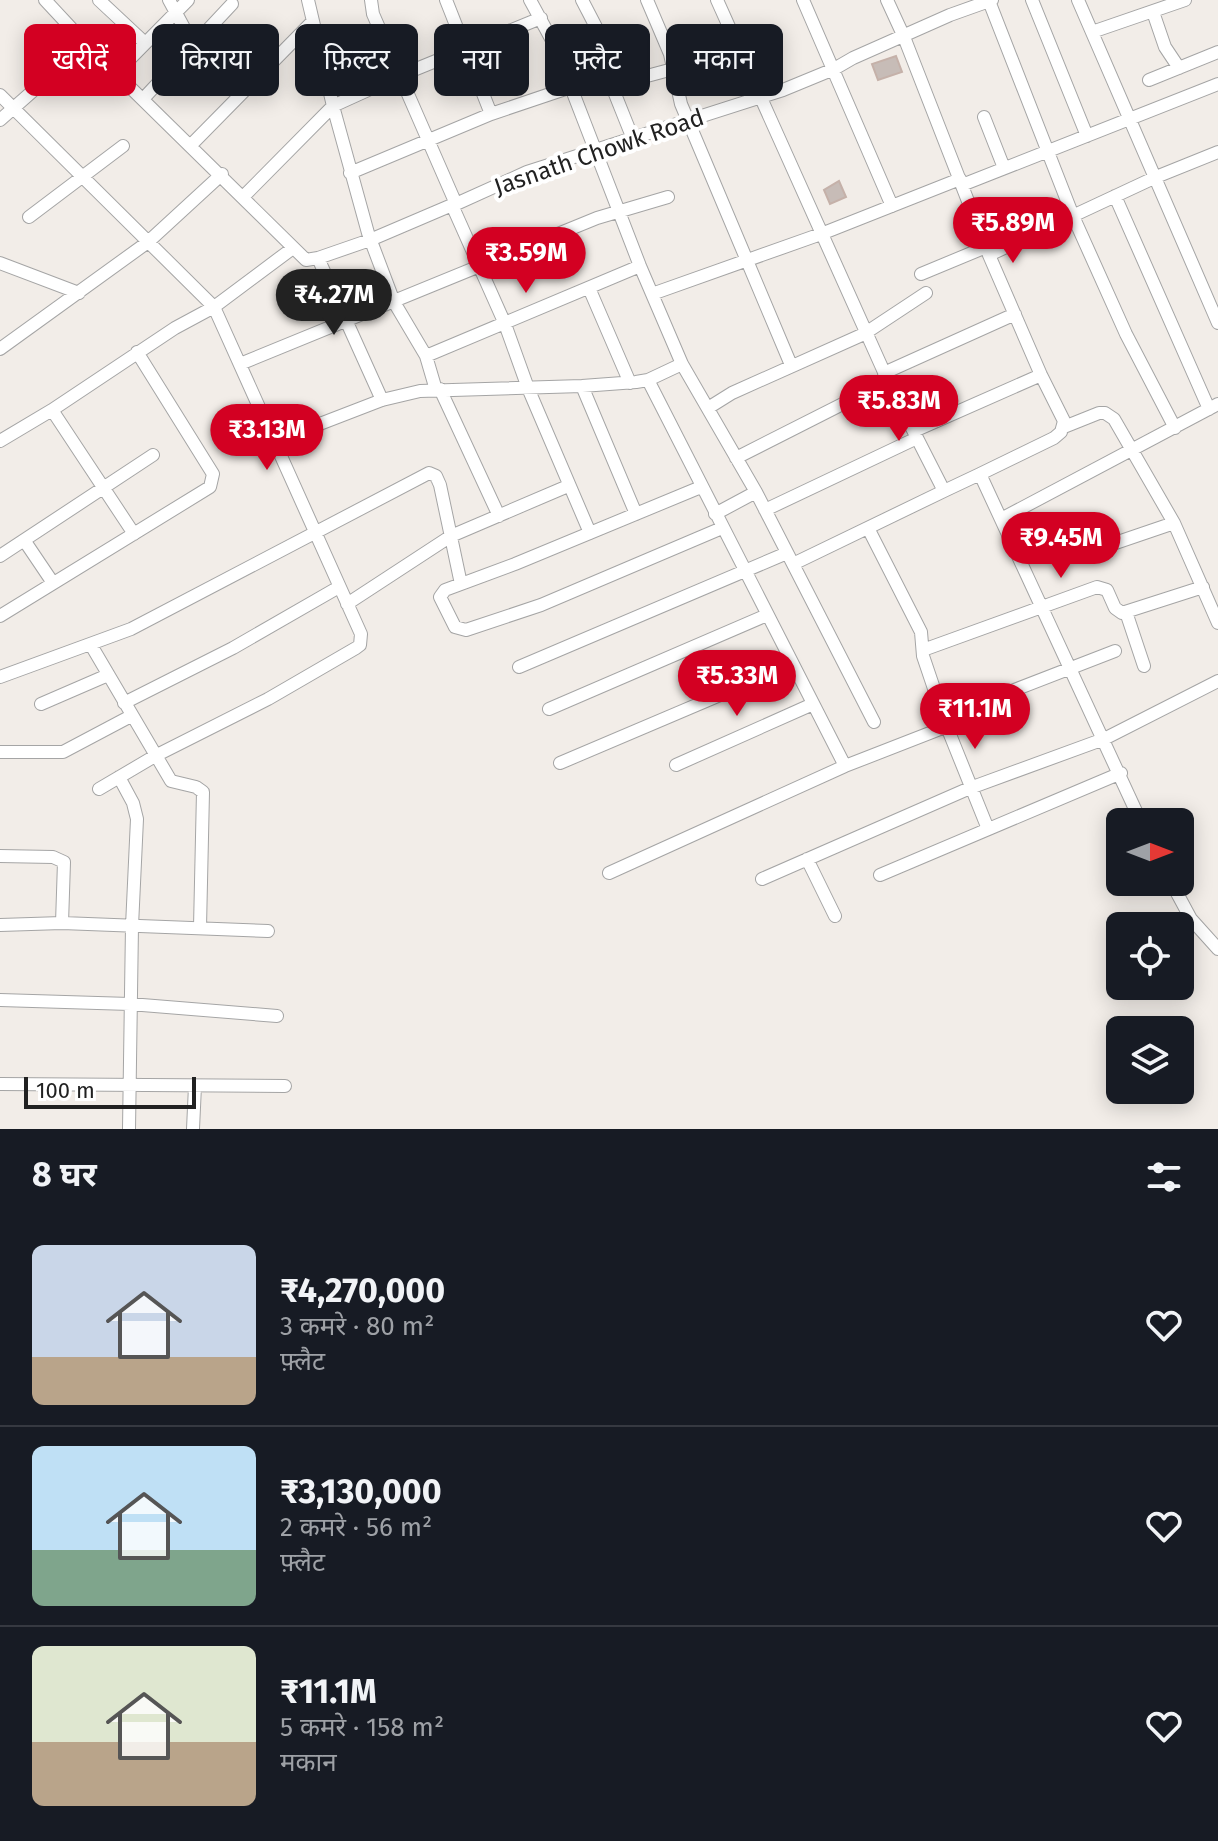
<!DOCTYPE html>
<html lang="hi">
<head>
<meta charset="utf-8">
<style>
  :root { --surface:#171b24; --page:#242831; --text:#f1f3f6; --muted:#9ea1a6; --line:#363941; --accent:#d30022 }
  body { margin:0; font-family:"Fira Sans","Noto Sans Devanagari",sans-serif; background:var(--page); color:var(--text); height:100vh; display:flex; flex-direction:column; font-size:30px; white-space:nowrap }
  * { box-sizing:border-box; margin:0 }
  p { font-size:26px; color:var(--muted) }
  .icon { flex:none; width:44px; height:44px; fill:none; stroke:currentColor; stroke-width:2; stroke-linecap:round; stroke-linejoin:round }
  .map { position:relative; height:1129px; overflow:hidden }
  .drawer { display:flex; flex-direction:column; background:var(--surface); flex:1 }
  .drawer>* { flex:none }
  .top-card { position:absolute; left:24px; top:24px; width:800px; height:72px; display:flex; gap:16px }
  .needle { width:52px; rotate:90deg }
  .tools { position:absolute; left:1106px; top:808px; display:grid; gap:16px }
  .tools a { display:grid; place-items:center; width:88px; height:88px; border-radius:12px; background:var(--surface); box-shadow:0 4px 20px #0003; font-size:40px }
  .scale { position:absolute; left:24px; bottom:20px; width:172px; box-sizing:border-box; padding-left:8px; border:4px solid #212121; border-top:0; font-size:22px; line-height:28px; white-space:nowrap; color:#212121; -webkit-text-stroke:6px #fff; paint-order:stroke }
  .price { position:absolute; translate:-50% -68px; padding:0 18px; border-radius:28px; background:var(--accent); color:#fff; font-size:26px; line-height:52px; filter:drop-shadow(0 2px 4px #0008) }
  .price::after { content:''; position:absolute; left:50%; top:48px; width:24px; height:18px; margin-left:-12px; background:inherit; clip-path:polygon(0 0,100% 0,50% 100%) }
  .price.selected { background:#222; color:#fff }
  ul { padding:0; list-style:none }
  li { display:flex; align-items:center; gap:24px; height:200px; padding:0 32px }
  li+li { border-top:2px solid var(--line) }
  li span { display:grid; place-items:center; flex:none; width:224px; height:160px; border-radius:12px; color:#555 }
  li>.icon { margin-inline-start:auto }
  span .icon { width:96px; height:96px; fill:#fffc; stroke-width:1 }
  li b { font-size:34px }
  h2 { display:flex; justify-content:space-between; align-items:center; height:96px; padding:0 32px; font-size:34px }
  .chip { padding:0 28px; border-radius:12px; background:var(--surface); box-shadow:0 4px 20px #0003; font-size:28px; line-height:72px }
  .chip.selected { background:var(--accent); color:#fff }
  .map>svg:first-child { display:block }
  .building { fill:#c7bcb7; stroke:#c5b1a9; stroke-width:2 }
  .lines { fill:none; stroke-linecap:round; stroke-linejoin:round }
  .minor-casing { stroke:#a5a5a5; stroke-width:14 }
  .minor { stroke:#fff; stroke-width:12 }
  .labels { text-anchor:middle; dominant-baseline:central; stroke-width:8; stroke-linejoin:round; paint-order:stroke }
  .street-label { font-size:24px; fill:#212121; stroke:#fff }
</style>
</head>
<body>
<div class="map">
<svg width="1218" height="1129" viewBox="0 0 1218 1129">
  <rect width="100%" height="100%" fill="#f2ede8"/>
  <!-- building -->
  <path class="building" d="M 896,56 L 902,72 L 878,80 L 872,64 Z
    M 839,181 L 846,197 L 830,204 L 824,190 Z"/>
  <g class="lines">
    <!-- minor casing -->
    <g class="minor-casing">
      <path id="minor" d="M 45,0 L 86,44 L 306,260 L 318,258 L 370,240 L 452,205 L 505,324 L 528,388 L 590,533
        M 99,0 L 145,43
        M 169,0 L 189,37
        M 308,0 L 333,106 L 368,233 L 394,302 L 426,356 L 436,390
        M 371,0 L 373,14 L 456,204 L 527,172 L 783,90 L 834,69 L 853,58 L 950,15 L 992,0
        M 446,0 L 491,114
        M 530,0 L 555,46 L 640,266 L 682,364 L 756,492 L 874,722
        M 582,0 L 624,81
        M 647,0 L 670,54 L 681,104 L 791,365
        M 717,0 L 888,381 L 944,491 L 980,474 L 1141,822
        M 803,0 L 892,206
        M 887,0 L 904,37 L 989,255 L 1041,375 L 1064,421 L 1061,432 L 1054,438 L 980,474
        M 1032,0 L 1087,136
        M 1078,0 L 1218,323
        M 989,1 L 1073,216 L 1126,334 L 1175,428
        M 1153,12 L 1165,47 L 1179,68
        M 1092,32 L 1185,0
        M 116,73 L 188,0
        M 615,79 L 615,94 L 633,139
        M 1149,80 L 1218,52
        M 0,95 L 214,307 L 361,634 L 360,645 L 356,648 L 268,699 L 155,756 L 99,789
        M 143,99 L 232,4
        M 984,117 L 1004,168
        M 0,120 L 86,44
        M 191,145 L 313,21
        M 350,173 L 491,114 L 571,87 L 602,78 L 632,80 L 673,69
        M 962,185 L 1218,84
        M 244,196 L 333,106 L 399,76 L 541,18
        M 1115,196 L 1209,409
        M 29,217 L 123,146
        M 989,255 L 1156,177 L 1218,152
        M 318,258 L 382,400
        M 0,263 L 79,293
        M 921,274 L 986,247
        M 589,288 L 630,383
        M 652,294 L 821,234 L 960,179
        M 0,349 L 148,242 L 222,174
        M 426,356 L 640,266
        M 240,364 L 597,218 L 668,197
        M 884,373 L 1015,314
        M 648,380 L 845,766
        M 582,386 L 636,514
        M 440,389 L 499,516
        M 708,408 L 732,393 L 864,334 L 926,293
        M 52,410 L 134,534
        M 1064,427 L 1099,413 L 1105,413 L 1114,419 L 1174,523 L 1218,623
        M 914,431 L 1041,375
        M 0,441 L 52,410 L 175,328 L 214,307 L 293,248
        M 273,442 L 382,400 L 420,391 L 582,386 L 636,382 L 648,380 L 682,364
        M 736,458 L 888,381
        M 701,487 L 515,564 L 445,590 L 440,597 L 455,627 L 466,630 L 541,605 L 722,528
        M 765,510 L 917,438
        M 715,514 L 756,492
        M 1001,519 L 1218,404
        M 868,528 L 921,632 L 923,656 L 947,727 L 988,829
        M 24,540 L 53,583
        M 1080,555 L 1174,523
        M 0,556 L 153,455
        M 793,564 L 944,491
        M 347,604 L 451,536 L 568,486
        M 1126,612 L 1144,666
        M 0,616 L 210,487 L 213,474 L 137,352
        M 91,645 L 171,781 L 196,787 L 203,792 L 200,927
        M 923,650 L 1097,587 L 1107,590 L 1115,608 L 1122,613 L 1203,587
        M 519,667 L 787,553
        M 0,677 L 131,629 L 429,473 L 436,476 L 440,485 L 461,584
        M 124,703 L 233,648 L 339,587
        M 41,704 L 108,675
        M 549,709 L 767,615
        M 0,752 L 63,752 L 131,716
        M 560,763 L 793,664
        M 676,765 L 813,704
        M 119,777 L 133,803 L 137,819 L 132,926 L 129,1129
        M 0,856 L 53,857 L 64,862 L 62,923
        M 807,859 L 835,916
        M 609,873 L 845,766 L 976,715 L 1004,694 L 1115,651
        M 880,875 L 1121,773
        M 762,879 L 970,788 L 1104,739 L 1218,681
        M 1171,882 L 1191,919 L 1218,949
        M 0,925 L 62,923 L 268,931
        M 0,1000 L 130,1004 L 277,1016
        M 0,1084 L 285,1086
        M 193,1129 L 195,1086"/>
    </g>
    <!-- minor -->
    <use href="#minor" class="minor"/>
  </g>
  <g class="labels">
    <!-- street labels -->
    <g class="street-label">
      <text transform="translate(599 152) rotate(-19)">Jasnath Chowk Road</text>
    </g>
  </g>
</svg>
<div class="tools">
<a><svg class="needle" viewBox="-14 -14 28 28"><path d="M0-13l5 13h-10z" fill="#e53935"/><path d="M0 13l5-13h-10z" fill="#9ea1a6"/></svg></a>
<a><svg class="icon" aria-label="locate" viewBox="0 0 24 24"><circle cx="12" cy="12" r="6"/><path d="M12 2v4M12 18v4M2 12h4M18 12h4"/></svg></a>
<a><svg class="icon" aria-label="layers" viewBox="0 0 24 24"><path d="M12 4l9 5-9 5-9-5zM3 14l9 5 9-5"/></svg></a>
</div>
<div class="scale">100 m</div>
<b class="price" style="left:1013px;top:265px">₹5.89M</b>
<b class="price" style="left:526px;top:295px">₹3.59M</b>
<b class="price selected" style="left:334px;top:337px">₹4.27M</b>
<b class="price" style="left:899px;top:443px">₹5.83M</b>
<b class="price" style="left:267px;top:472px">₹3.13M</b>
<b class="price" style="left:1061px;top:580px">₹9.45M</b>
<b class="price" style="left:737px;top:718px">₹5.33M</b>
<b class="price" style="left:975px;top:751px">₹11.1M</b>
<div class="top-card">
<a class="chip selected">खरीदें</a>
<a class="chip">किराया</a>
<a class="chip">फ़िल्टर</a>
<a class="chip">नया</a>
<a class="chip">फ़्लैट</a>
<a class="chip">मकान</a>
</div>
</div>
<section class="drawer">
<h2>8 घर<svg class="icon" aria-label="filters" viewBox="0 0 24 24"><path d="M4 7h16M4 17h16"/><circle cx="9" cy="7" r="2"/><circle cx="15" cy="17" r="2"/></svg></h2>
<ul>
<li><span style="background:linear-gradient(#c9d6e8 70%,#b9a48a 0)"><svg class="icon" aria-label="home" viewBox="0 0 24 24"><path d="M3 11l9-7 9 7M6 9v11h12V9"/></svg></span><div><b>₹4,270,000</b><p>3 कमरे · 80 m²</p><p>फ़्लैट</p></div><svg class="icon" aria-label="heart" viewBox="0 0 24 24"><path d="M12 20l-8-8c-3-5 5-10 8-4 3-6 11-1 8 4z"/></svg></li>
<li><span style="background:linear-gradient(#bfe0f5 65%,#7fa58c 0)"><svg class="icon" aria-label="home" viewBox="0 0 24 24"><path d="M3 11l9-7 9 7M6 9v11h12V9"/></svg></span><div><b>₹3,130,000</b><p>2 कमरे · 56 m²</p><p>फ़्लैट</p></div><svg class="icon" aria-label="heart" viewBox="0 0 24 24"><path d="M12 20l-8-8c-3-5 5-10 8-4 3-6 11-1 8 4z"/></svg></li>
<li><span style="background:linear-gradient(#dfe7d0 60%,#b9a48a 0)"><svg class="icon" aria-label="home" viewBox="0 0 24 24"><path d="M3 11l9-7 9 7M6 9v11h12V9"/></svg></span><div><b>₹11.1M</b><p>5 कमरे · 158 m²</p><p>मकान</p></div><svg class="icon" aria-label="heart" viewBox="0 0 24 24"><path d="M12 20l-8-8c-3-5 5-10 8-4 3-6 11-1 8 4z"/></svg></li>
</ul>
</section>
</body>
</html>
